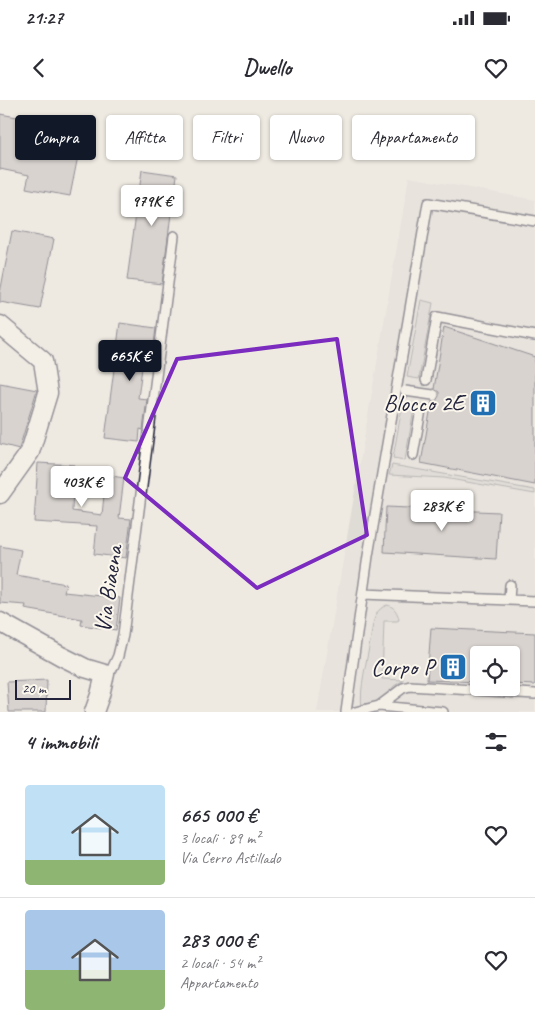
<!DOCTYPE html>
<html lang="it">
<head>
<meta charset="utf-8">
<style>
  :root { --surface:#fff; --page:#f7f7f7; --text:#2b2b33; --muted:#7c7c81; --line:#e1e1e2; --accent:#111827 }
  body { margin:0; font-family:Caveat,sans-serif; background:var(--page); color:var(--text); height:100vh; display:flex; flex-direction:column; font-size:19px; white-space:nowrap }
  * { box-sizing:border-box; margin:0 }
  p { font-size:16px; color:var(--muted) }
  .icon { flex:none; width:28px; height:28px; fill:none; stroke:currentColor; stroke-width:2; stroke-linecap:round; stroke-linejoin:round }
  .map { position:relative; height:612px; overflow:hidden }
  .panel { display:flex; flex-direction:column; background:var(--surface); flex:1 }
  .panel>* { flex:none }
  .top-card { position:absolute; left:15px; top:15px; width:505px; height:45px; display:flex; gap:10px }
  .tools { position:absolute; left:470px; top:546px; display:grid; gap:10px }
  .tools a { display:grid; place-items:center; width:50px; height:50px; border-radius:5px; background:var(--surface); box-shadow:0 1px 4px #0004; font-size:25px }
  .scale { position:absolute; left:15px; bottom:12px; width:56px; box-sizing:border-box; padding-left:5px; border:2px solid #22223b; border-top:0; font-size:14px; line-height:18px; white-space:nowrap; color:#22223b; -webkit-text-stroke:4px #fbf7ec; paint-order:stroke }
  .price { position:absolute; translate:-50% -42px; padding:0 11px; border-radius:5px; background:#fff; color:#222; font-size:16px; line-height:32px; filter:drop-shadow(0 1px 2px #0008) }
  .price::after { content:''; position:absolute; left:50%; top:30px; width:15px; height:11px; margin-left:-8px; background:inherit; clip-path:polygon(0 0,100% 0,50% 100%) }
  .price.current { background:var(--accent); color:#fff }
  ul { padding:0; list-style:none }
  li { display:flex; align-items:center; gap:15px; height:125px; padding:0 25px }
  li+li { border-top:1px solid var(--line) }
  li span { display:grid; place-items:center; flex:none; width:140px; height:100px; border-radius:5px; color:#555 }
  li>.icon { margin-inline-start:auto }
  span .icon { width:60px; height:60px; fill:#fffc; stroke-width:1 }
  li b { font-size:21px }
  h2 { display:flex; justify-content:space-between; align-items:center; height:60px; padding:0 25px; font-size:21px }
  .tag { padding:0 18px; border-radius:5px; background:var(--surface); box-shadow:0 1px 4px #0004; font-size:18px; line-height:45px }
  .tag.current { background:var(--accent); color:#fff }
  .status { display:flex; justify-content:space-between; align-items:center; height:35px; padding:0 25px; background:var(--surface); direction:ltr }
  .status svg { height:14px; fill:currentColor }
  header { display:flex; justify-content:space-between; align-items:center; height:65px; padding:0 25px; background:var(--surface); font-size:22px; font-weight:700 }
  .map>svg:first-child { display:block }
  .built { fill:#dfdbd5; fill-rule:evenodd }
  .green { fill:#d0cdc9; stroke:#797882 }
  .building { fill:#bcb8b8; stroke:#22223b }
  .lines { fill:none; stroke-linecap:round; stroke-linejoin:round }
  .lane-casing { stroke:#22223b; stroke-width:12 }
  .street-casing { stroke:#22223b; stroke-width:21 }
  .lane { stroke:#fbf7ec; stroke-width:9 }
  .street { stroke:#fbf7ec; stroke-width:18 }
  .lane-bridge-casing { stroke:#22223b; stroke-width:12; stroke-linecap:butt }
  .lane-bridge { stroke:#fbf7ec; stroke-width:9 }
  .marked { fill:none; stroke:#7b2cbf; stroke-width:4; stroke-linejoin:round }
  .labels { text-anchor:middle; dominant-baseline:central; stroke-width:4; stroke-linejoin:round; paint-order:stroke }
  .poi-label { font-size:24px; fill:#22223b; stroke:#fbf7ec; text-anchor:end }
  .street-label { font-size:24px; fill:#22223b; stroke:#fbf7ec }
</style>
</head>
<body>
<div class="status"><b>21:27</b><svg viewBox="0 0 49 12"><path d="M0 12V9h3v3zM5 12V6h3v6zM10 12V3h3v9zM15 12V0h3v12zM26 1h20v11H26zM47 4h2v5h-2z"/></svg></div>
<header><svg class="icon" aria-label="back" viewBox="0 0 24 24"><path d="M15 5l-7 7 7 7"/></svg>Dwello<svg class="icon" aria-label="heart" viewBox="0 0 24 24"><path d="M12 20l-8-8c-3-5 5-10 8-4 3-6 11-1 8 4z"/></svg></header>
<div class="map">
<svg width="535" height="612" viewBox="0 0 535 612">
  <rect width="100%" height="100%" fill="#eeeae2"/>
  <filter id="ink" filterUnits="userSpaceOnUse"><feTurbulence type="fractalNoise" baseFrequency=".02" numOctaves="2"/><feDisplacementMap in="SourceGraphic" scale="10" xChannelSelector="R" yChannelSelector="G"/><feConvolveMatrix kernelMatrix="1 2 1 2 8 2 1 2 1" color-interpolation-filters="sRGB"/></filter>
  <g filter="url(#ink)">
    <!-- built -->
    <path class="built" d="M 409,77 L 535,100 L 535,612 L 317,612 ZM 479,555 L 511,555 L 511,588 L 479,588 Z"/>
    <!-- green -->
    <path class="green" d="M 421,200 L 433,203 L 419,279 L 407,277 Z
      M 402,307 L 414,309 L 405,360 L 393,358 Z
      M 392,365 L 535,390 L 535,394 L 444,378 L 389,375 Z
      M 387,505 C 394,506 398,513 399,520 L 397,521 L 384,521 L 382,579 L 404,580 L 394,586 L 385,600 L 362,608 C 359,588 367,561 370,542 C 372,533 372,523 376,515 C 378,510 382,507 387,505 Z"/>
    <!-- building -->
    <path class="building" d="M 0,14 L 40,21 L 41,18 L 84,26 L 70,96 L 26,88 L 29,75 L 0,69 Z
      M 142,70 L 177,75 L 172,115 L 171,114 L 162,184 L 127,180 Z
      M 12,131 L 54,139 L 40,209 L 0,202 L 0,193 Z
      M 120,223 L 156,228 L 151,269 L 142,268 L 138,298 L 147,299 L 143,330 L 140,329 L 139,342 L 105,338 Z
      M 444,227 L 535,257 L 535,385 L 421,363 L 432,301 L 436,301 L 439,296 L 439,292 L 434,289 Z
      M 0,283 L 37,290 L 19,349 L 0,344 Z
      M 38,363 L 74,365 L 72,411 L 102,415 L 106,375 L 124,378 L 119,418 L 131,419 L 126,458 L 94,454 L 97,426 L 34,422 Z
      M 386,407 L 499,412 L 496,459 L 384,452 Z
      M 0,446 L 21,450 L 16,475 L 66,484 L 64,492 L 120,498 L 116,530 L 81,525 L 82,519 L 25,509 L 26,505 L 0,503 Z
      M 431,528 L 535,533 L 535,585 L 511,584 L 511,555 L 479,555 L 479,582 L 427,580 Z
      M 47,580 L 46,612 L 9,612 L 7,582 Z"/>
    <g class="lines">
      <!-- lane casing -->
      <g class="lane-casing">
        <path id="lane" d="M 426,280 L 437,217 L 535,236
          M 413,355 L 421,310
          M 363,494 L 535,501
          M 509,500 L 510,485
          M 105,574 L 112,569 L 118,556 L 123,535 L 174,136
          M 379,606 L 403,588 L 410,586 L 535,594
          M 346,612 L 368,456 L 428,103 L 535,121
          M 355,612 L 379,606 L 443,612"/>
      </g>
      <!-- street casing -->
      <g class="street-casing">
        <path id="street" d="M 0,225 L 43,261 L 48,293 L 30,352 L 0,394
          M 0,522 L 61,556 L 85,568 L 105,574 L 100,595 L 94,612"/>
      </g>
      <!-- lane -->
      <use href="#lane" class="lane"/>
      <!-- street -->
      <use href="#street" class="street"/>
      <!-- lane-bridge casing -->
      <g class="lane-bridge-casing">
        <path id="lane-bridge" d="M 405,291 L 433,295"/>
      </g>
      <!-- lane-bridge -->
      <use href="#lane-bridge" class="lane-bridge"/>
    </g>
  </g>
  <!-- marked area -->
  <path d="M0 0H535V612H0ZM 337,239 L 367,435 L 257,488 L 125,378 L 177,259 Z" fill="#eeeae2" fill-opacity=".55" fill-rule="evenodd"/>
  <path class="marked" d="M 337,239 L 367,435 L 257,488 L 125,378 L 177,259 Z"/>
  <!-- icons -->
  <defs>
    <g id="building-square" transform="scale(1.4375)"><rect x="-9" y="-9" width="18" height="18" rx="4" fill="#1f6fb2" stroke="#fbf7ec"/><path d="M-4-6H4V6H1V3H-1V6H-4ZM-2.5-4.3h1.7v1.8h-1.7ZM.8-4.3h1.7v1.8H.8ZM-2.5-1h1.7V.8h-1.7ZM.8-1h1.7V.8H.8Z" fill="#fff"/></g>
  </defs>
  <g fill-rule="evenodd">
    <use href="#building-square" x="483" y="303"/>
    <use href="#building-square" x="453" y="567"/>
  </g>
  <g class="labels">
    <!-- poi labels -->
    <g class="poi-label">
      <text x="464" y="303">Blocco 2E</text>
      <text x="434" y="567">Corpo P</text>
    </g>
    <!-- street labels -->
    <g class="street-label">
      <text transform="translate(108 489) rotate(-82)">Via Biaena</text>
    </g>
  </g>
</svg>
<div class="tools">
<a><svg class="icon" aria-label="locate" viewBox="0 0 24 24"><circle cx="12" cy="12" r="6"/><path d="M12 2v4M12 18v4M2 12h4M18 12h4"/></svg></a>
</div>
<div class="scale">20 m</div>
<b class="price" style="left:152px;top:127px">979K €</b>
<b class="price current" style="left:130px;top:282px">665K €</b>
<b class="price" style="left:82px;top:408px">403K €</b>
<b class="price" style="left:442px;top:432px">283K €</b>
<div class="top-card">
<a class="tag current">Compra</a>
<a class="tag">Affitta</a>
<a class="tag">Filtri</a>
<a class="tag">Nuovo</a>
<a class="tag">Appartamento</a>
</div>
</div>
<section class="panel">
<h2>4 immobili<svg class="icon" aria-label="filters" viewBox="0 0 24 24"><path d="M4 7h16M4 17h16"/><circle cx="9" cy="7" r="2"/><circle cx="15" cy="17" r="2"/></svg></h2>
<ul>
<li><span style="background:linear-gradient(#bfe0f5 75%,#8fb573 0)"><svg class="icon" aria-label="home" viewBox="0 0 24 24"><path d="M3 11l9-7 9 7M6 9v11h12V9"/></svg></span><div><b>665 000 €</b><p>3 locali · 89 m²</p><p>Via Cerro Astillado</p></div><svg class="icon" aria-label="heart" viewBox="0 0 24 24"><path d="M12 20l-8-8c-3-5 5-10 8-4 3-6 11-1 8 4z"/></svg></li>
<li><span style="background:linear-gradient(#a9c7e8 60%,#8fb573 0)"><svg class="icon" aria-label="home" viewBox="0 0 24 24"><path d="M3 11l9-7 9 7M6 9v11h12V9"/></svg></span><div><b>283 000 €</b><p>2 locali · 54 m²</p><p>Appartamento</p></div><svg class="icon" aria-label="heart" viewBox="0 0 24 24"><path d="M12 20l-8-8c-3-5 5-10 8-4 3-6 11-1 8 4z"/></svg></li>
</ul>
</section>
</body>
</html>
